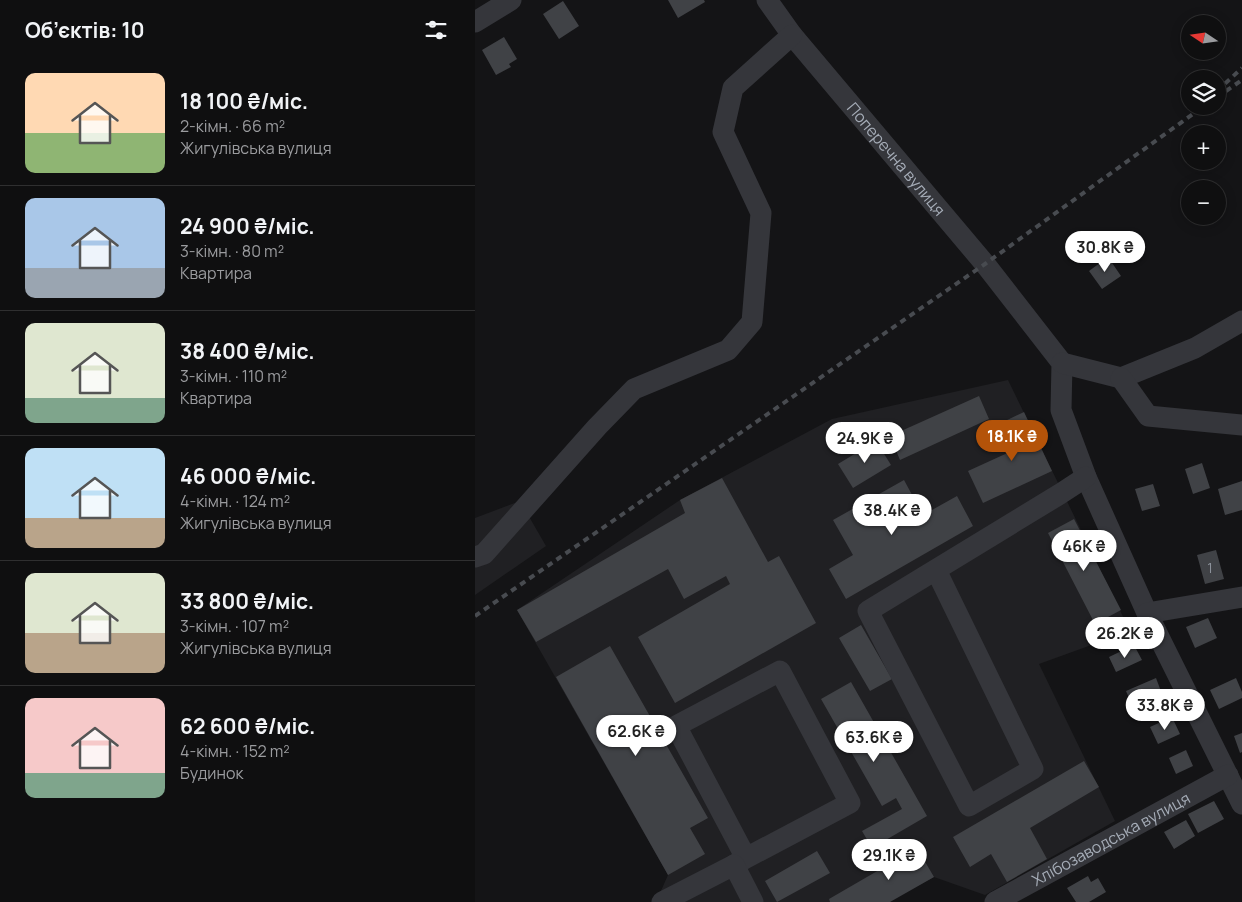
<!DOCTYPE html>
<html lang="uk">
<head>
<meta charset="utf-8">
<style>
  :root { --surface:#0f0f10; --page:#181819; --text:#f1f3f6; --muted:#9b9c9f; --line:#2f2f30; --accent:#b45309 }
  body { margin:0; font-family:Manrope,sans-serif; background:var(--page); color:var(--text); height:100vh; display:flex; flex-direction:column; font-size:19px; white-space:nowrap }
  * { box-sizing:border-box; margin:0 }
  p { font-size:16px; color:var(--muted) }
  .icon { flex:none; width:28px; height:28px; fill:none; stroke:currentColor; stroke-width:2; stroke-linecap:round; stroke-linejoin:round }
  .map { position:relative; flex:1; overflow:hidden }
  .sheet { display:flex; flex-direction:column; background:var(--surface); width:475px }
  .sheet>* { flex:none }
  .needle { width:32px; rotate:283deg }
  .controls { position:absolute; left:706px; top:15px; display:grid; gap:10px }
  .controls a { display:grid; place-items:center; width:45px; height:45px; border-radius:50%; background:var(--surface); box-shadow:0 2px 12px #0003,0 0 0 1px var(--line); font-size:25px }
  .price { position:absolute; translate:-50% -42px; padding:0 11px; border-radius:18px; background:#fff; color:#222; font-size:16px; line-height:32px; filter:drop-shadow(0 1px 2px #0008) }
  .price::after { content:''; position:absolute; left:50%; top:30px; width:15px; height:11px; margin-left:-8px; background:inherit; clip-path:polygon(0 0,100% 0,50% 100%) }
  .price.on { background:var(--accent); color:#fff }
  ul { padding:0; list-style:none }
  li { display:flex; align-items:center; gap:15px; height:125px; padding:0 25px }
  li+li { border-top:1px solid var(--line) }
  li span { display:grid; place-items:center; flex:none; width:140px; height:100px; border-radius:10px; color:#555 }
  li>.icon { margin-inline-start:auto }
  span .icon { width:60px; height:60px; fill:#fffc; stroke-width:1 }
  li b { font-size:21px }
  h2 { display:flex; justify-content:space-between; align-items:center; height:60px; padding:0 25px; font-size:21px }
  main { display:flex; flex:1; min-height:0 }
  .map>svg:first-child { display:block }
  .built { fill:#202023 }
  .building { fill:#404246 }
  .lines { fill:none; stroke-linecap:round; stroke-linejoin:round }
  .minor { stroke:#35363b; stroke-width:21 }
  .rail { stroke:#484b50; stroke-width:4; stroke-dasharray:6 5; stroke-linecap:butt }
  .labels { text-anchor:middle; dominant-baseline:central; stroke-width:4.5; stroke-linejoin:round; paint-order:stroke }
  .number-label { font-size:14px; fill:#8c929b }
  .street-label { font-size:16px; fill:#a5acb7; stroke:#0f0f11 }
</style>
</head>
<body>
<main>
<section class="sheet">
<h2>Об’єктів: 10<svg class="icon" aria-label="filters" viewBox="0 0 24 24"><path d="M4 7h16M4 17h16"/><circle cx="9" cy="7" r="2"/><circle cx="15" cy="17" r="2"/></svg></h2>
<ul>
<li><span style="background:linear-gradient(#ffd9b3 60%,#8fb573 0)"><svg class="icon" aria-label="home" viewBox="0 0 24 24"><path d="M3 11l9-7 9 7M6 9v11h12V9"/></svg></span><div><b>18 100 ₴/міс.</b><p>2-кімн. · 66 m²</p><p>Жигулівська вулиця</p></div></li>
<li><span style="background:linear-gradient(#a9c7e8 70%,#9aa5b1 0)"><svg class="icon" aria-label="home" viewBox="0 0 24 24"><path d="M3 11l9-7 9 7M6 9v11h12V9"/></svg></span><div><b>24 900 ₴/міс.</b><p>3-кімн. · 80 m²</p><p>Квартира</p></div></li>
<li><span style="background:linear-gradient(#dfe7d0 75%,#7fa58c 0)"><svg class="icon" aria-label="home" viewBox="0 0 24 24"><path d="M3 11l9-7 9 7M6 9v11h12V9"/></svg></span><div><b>38 400 ₴/міс.</b><p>3-кімн. · 110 m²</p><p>Квартира</p></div></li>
<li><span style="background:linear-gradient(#bfe0f5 70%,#b9a48a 0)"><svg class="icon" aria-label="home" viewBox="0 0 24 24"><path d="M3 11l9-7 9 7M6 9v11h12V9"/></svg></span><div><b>46 000 ₴/міс.</b><p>4-кімн. · 124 m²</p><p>Жигулівська вулиця</p></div></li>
<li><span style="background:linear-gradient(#dfe7d0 60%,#b9a48a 0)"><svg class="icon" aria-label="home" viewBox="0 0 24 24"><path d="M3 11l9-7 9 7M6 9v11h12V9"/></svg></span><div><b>33 800 ₴/міс.</b><p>3-кімн. · 107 m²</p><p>Жигулівська вулиця</p></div></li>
<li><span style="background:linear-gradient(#f6c9c9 75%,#7fa58c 0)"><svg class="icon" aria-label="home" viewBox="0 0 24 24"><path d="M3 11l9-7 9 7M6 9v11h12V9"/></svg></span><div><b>62 600 ₴/міс.</b><p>4-кімн. · 152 m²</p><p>Будинок</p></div></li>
</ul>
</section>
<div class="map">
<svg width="767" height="902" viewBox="0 0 767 902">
  <rect width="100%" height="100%" fill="#141416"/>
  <!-- built -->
  <path class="built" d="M 533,380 L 655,631 L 564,664 L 640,821 L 510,895 L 459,877 L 413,902 L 181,902 L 193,875 L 42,610 L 205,500 L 357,419 Z
    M 45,501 L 71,546 L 0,595 L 0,518 Z"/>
  <!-- building -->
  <path class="building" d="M 193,0 L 229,0 L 230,2 L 203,18 Z
    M 88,1 L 104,26 L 84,39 L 68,14 Z
    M 29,37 L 42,59 L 34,64 L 36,67 L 21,75 L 7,50 Z
    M 633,257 L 646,276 L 627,289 L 614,271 Z
    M 504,396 L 514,419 L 425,460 L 415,436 Z
    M 549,412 L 577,471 L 508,503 L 493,471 L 539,450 L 526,423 Z
    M 401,441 L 416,465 L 378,488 L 363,464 Z
    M 727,463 L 735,488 L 718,494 L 710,469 Z
    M 247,478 L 293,562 L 304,556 L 341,623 L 200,703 L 163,637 L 255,584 L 251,576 L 209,599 L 193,569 L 61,642 L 42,610 L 210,513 L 205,500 Z
    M 429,480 L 448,515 L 482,496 L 498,526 L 371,599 L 354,569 L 378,555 L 358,520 Z
    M 767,481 L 767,510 L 750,515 L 743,489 Z
    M 678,484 L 685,506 L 667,511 L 660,489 Z
    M 599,519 L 646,610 L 620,624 L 573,533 Z
    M 741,550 L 749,579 L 730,584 L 722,555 Z
    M 733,618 L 742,638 L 720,648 L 711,627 Z
    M 386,625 L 417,679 L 395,691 L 364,638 Z
    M 659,645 L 667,660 L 641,672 L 634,657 Z
    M 135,646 L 233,818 L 215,828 L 230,854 L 193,875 L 81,677 Z
    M 681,678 L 687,694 L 658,707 L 651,691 Z
    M 761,678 L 767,692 L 767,698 L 744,709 L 735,690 Z
    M 376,682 L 452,816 L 397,848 L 387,831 L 427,809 L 421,798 L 407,806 L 346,699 Z
    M 697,717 L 705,734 L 683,744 L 675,727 Z
    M 767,733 L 767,752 L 765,753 L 759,736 Z
    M 711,750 L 718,766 L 701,774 L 694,758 Z
    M 609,761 L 624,787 L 555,828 L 572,859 L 532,882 L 516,854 L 495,867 L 478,837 Z
    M 739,801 L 749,819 L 723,833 L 713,814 Z
    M 711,820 L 720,836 L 699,849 L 689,832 Z
    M 442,848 L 459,877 L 415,902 L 355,902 L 354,899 Z
    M 342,851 L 355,873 L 302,902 L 290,881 Z
    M 613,876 L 616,882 L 623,878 L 631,892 L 614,902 L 601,902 L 592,888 Z"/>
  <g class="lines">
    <!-- minor -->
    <g class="minor">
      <path id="s1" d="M 292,0 L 317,35 L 510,264 L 587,363 L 586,410 L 611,477 L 672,613 L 767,804"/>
      <path d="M 0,22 L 36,0"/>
      <path d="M 587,363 L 646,378 L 720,348 L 767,321"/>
      <path d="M 646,378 L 673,416 L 767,425"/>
      <path d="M 0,557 L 9,554 L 122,427 L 159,389 L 253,350 L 277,322 L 286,213 L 248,132 L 258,88 L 317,35"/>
      <path d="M 461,570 L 558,769 L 494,806 L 393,611 L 585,494 L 611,477"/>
      <path d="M 672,613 L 767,597"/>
      <path d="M 259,865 L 271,858 L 375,803 L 305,671 L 201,726 L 271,858"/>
      <path d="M 187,902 L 259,865 L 278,902"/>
      <path id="s2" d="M 520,902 L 753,775"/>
    </g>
    <!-- rail -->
    <path class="rail" d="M 742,91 L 767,68
      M 751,91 L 767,80
      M 0,616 L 510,264 L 729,106"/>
  </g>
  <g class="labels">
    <!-- number labels -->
    <g class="number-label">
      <text x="735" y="567">1</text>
    </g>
    <!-- street labels -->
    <g class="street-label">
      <text stroke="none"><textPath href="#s1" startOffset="205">Поперечна вулиця</textPath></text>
      <text stroke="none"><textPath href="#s2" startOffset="132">Хлібозаводська вулиця</textPath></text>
    </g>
  </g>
</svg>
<div class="controls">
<a><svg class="needle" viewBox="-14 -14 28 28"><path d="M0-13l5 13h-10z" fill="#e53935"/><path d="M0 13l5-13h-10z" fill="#9b9c9f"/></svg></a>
<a><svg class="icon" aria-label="layers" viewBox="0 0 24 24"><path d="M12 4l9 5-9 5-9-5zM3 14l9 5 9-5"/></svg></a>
<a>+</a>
<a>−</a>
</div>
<b class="price" style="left:630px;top:273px">30.8K ₴</b>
<b class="price on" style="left:537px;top:462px">18.1K ₴</b>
<b class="price" style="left:390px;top:464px">24.9K ₴</b>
<b class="price" style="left:417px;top:536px">38.4K ₴</b>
<b class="price" style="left:609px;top:572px">46K ₴</b>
<b class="price" style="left:650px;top:659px">26.2K ₴</b>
<b class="price" style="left:690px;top:731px">33.8K ₴</b>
<b class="price" style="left:161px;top:757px">62.6K ₴</b>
<b class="price" style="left:399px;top:763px">63.6K ₴</b>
<b class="price" style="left:414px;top:881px">29.1K ₴</b>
</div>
</main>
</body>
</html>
